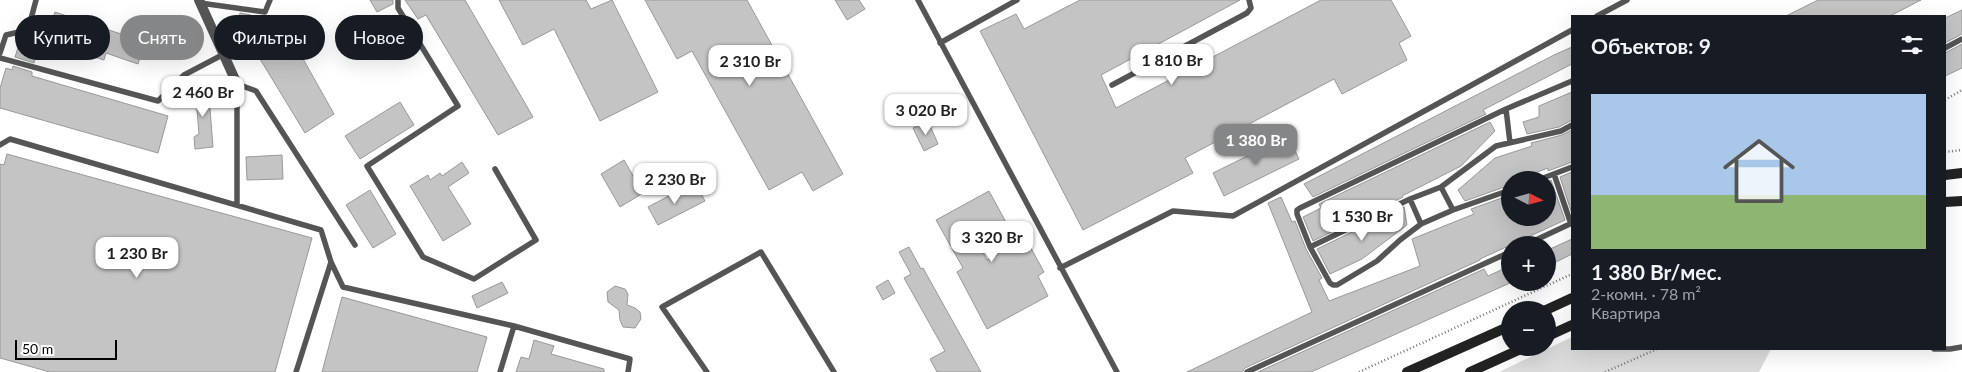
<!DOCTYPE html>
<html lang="ru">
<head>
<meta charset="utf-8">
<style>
  :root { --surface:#171b24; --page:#20242c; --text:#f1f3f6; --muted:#9ea1a6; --line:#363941; --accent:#858687 }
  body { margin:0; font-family:Lato,sans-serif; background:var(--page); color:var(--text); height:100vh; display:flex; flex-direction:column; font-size:19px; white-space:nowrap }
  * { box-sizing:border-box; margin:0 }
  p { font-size:16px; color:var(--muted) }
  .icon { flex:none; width:28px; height:28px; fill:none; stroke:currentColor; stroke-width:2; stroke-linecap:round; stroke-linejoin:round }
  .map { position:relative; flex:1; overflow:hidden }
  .side { position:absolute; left:1571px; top:15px; width:375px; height:335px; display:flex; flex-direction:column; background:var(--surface); border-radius:0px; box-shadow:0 5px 20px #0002 }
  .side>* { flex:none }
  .hud { position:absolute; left:15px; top:15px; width:475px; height:45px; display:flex; gap:10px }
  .needle { width:32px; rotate:96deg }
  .tools { position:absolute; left:1501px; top:171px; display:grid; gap:10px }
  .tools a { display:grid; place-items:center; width:55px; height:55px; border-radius:50%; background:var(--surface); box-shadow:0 5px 20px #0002; font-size:25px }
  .scale { position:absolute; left:15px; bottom:12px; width:102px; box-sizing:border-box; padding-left:5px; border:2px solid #000; border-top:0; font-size:14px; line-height:18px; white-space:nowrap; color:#000; -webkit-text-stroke:4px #fff; paint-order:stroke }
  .price { position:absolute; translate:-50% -42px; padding:0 11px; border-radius:10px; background:#fff; color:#222; font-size:16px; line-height:32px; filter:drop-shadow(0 1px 2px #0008) }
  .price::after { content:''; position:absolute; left:50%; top:30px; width:15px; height:11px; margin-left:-8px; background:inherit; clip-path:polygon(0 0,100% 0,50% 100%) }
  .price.active { background:var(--accent); color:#fff }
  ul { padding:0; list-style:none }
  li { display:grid; align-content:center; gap:10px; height:265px; padding:0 20px }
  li+li { border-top:1px solid var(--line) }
  li span { display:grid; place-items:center; height:155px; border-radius:0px; color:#555 }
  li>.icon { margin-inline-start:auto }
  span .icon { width:90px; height:90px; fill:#fffc; stroke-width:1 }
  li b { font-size:21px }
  h2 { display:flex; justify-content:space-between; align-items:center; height:60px; padding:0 20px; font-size:21px }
  .tag { padding:0 18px; border-radius:22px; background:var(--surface); box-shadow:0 5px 20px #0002; font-size:18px; line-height:45px }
  .tag.active { background:var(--accent); color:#fff }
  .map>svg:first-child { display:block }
  .green { fill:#dcdcdc }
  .building { fill:#c4c4c4; stroke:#999 }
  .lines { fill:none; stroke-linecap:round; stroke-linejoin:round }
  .path { stroke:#777; stroke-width:2.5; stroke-dasharray:1 2.5; stroke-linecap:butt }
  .lane { stroke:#555; stroke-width:5.5 }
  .street { stroke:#555; stroke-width:10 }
  .secondary { stroke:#222; stroke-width:10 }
</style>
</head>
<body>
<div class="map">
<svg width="1962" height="372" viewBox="0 0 1962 372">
  <rect width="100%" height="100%" fill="#fff"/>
  <!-- green -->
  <path class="green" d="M 1572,337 L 1572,349 L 1771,349 L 1759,372 L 1499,372 Z"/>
  <!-- building -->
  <path class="building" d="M 370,0 L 393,0 L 393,4 L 377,12 Z
    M 405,0 L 465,0 L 533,117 L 498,135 L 426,15 L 418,19 Z
    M 499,0 L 586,0 L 591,9 L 612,0 L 658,92 L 600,121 L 554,29 L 523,45 Z
    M 645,0 L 747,0 L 843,174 L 813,191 L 802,172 L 769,190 L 692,51 L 677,59 Z
    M 835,0 L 859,0 L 865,9 L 847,20 Z
    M 1080,0 L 1240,0 L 1101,75 L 1116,108 L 1321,0 L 1391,0 L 1411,36 L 1399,43 L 1407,60 L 1342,94 L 1334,79 L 1185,158 L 1193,173 L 1083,230 L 980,31 L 1016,14 L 1024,29 Z
    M 1818,0 L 1921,0 L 1890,16 L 1786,16 Z
    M 1962,10 L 1962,34 L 1945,43 L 1945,18 Z
    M 55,12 L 145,42 L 138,64 L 106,53 L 104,60 L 45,41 Z
    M 240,13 L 251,15 L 250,20 L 260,22 L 254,41 L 248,46 L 236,29 Z
    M 293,41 L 334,114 L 305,133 L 260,59 Z
    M 1962,44 L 1962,68 L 1945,76 L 1945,53 Z
    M 1572,47 L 1572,64 L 1483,110 L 1486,114 L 1313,197 L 1304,184 L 1554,55 Z
    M 18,48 L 37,52 L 34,63 L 15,57 Z
    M 13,66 L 32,72 L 32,76 L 168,116 L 158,153 L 0,108 L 0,88 L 6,68 L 12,70 Z
    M 208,84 L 213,147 L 195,149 L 194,137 L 199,134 L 195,85 Z
    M 1572,92 L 1572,120 L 1559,127 L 1527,134 L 1523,122 L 1539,117 L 1539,106 Z
    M 400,102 L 414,125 L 360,159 L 345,136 Z
    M 928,121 L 938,144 L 924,151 L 913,128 Z
    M 1490,122 L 1495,131 L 1461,166 L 1402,196 L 1403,197 L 1313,241 L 1303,217 L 1321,208 L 1319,204 Z
    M 1572,130 L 1572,162 L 1548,171 L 1548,168 L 1516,180 L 1510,180 L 1510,185 L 1465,201 L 1458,190 L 1495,158 L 1532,146 L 1531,143 L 1562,135 Z
    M 1288,136 L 1299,159 L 1224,196 L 1213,173 Z
    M 7,154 L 312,238 L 275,372 L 50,372 L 0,358 L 0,164 L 4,165 Z
    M 282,155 L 283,179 L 247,180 L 246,157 Z
    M 624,160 L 643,193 L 620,207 L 601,174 Z
    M 462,162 L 469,173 L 448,187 L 471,224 L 443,241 L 410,186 L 428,175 L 430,180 L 440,173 L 442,176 Z
    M 1572,172 L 1572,214 L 1560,177 Z
    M 1551,180 L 1565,220 L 1480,259 L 1480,260 L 1245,368 L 1242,372 L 1187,372 L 1312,312 L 1268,203 L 1281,197 L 1292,222 L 1295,221 L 1306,249 L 1322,278 L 1319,280 L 1329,301 L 1420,266 L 1412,239 L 1474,214 L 1471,209 L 1510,195 L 1510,218 L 1548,218 L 1548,181 Z
    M 698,188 L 705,201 L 658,225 L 648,207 L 682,189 L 684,195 Z
    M 370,190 L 396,234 L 373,248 L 346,205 Z
    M 989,191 L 1007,224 L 977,241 L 987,260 L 1026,239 L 1044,272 L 1038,276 L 1048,296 L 987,329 L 957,272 L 963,268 L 936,220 Z
    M 1404,207 L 1407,225 L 1362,259 L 1330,274 L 1317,249 Z
    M 1572,239 L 1572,254 L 1548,266 L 1548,250 Z
    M 909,247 L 921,269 L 923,268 L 981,372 L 937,372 L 930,359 L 945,351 L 904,278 L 911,274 L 899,252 Z
    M 1510,266 L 1510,283 L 1311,372 L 1258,372 L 1484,269 L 1488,276 Z
    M 888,280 L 895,293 L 883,300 L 876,287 Z
    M 502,282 L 508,293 L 477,308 L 472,296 Z
    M 615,286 L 625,289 L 628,294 L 627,305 L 635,308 L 640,312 L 641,319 L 635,328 L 623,327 L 620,320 L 619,310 L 608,302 L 607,292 Z
    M 342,297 L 487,337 L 477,372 L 322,372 Z
    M 534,340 L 554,346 L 551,354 L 604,369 L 604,372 L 516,372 L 521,357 L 529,359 Z"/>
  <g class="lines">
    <!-- path -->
    <path class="path" d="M 1945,100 L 1962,90
      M 1945,152 L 1962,150
      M 1359,372 L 1572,274
      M 1605,372 L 1657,349"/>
    <!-- lane -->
    <path class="lane" d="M 398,0 L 398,8 L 458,106 L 367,166 L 423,257 L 474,279 L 536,240 L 495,169
      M 918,0 L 1117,372
      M 200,3 L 265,12 L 270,0
      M 1597,16 L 1627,0
      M 940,43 L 1017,0
      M 1945,48 L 1962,39
      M 0,53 L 6,35 L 28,30 L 36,0
      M 0,58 L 158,101 L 184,75 L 224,54
      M 1112,85 L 1247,13 L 1251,8 L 1249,0
      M 1506,109 L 1510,143
      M 0,145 L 10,139 L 321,230 L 331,262 L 343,287 L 514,326 L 630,359 L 628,372
      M 1554,174 L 1571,224
      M 1538,180 L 1572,167
      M 1441,187 L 1453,210
      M 1510,190 L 1453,210 L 1421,224 L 1400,240 L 1377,261 L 1337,285 L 1333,285 L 1330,283 L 1310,247 L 1297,214 L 1297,210 L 1300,208 L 1506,109 L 1572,81
      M 1410,199 L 1421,224
      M 237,205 L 237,84 L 256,91 L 355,245
      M 1525,245 L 1572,223
      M 1310,247 L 1410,199 L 1441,187 L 1496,146 L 1561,131 L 1572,125
      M 1060,268 L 1173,211 L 1233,216 L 1572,30
      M 1934,349 L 1950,349 L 1962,347
      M 296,372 L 331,262
      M 500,372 L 514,326
      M 707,372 L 662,307 L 761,252 L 834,372
      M 1247,372 L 1510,252"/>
    <!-- street -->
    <path class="street" d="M 199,0 L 237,84"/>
    <!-- secondary -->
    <path class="secondary" d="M 1945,175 L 1962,173
      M 1945,202 L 1962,201
      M 1546,310 L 1572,298
      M 1548,336 L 1572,325
      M 1407,372 L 1510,326
      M 1470,372 L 1523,348"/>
  </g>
</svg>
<div class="tools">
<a><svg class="needle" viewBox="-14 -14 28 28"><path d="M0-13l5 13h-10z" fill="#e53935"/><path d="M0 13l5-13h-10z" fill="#9ea1a6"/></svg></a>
<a>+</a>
<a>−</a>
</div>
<div class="scale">50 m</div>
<b class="price" style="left:1172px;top:86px">1 810 Br</b>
<b class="price" style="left:750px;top:87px">2 310 Br</b>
<b class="price" style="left:203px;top:118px">2 460 Br</b>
<b class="price" style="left:926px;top:136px">3 020 Br</b>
<b class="price active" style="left:1256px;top:166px">1 380 Br</b>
<b class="price" style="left:675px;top:205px">2 230 Br</b>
<b class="price" style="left:1362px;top:242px">1 530 Br</b>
<b class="price" style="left:992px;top:263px">3 320 Br</b>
<b class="price" style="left:137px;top:279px">1 230 Br</b>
<div class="hud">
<a class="tag">Купить</a>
<a class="tag active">Снять</a>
<a class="tag">Фильтры</a>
<a class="tag">Новое</a>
</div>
<section class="side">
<h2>Объектов: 9<svg class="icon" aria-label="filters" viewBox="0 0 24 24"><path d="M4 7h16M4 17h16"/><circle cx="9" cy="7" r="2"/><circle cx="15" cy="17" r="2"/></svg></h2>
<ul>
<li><span style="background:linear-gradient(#a9c7e8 65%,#8fb573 0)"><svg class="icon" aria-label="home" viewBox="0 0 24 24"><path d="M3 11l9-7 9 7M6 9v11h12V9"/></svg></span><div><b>1 380 Br/мес.</b><p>2-комн. · 78 m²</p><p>Квартира</p></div></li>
</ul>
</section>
</div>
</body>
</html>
